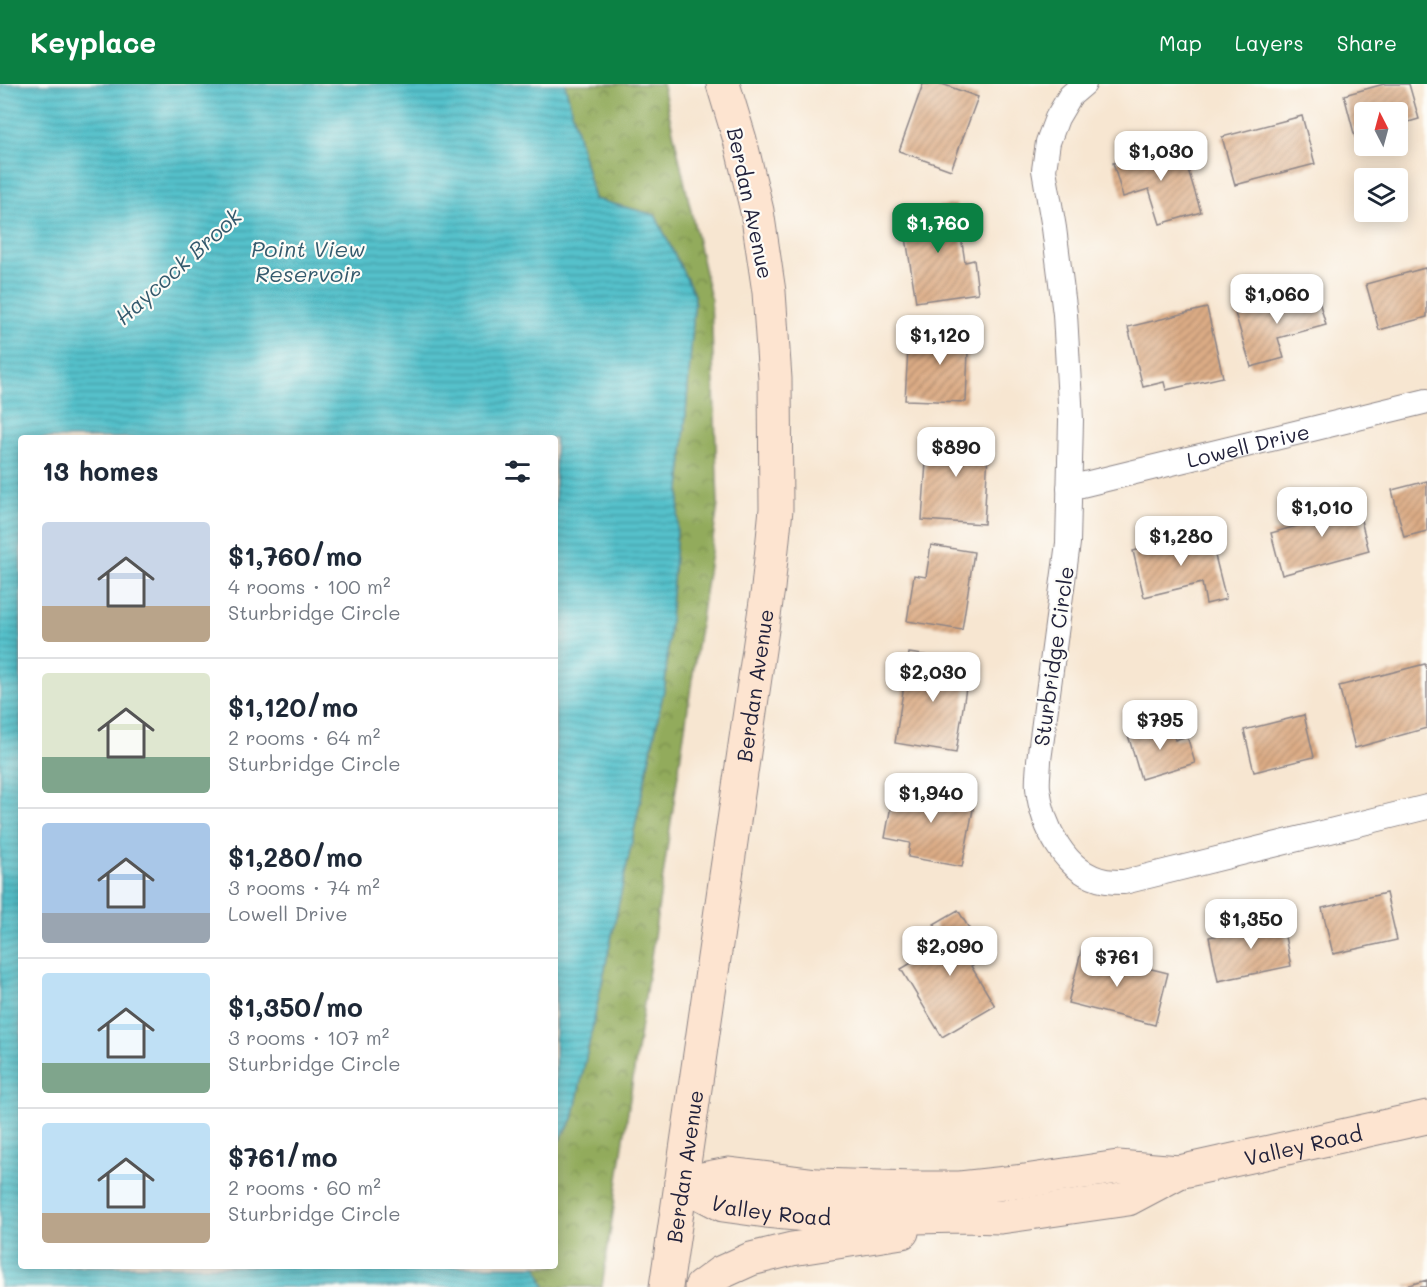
<!DOCTYPE html>
<html lang="en">
<head>
<meta charset="utf-8">
<style>
  :root { --surface:#fff; --page:#f6f6f7; --text:#1f2937; --muted:#747a83; --line:#e0e1e3; --accent:#0b8043 }
  body { margin:0; font-family:Mali,sans-serif; background:var(--page); color:var(--text); height:100vh; display:flex; flex-direction:column; font-size:22px; white-space:nowrap }
  * { box-sizing:border-box; margin:0 }
  p { font-size:20px; color:var(--muted) }
  .icon { flex:none; width:33px; height:33px; fill:none; stroke:currentColor; stroke-width:2; stroke-linecap:round; stroke-linejoin:round }
  .map { position:relative; flex:1; overflow:hidden }
  .side { position:absolute; left:18px; top:351px; width:540px; height:834px; display:flex; flex-direction:column; background:var(--surface); border-radius:6px; box-shadow:0 3px 15px #0003 }
  .side>* { flex:none }
  .needle { width:39px; rotate:354deg }
  .buttons { position:absolute; left:1354px; top:18px; display:grid; gap:12px }
  .buttons a { display:grid; place-items:center; width:54px; height:54px; border-radius:6px; background:var(--surface); box-shadow:0 3px 15px #0003; font-size:30px }
  .price { position:absolute; translate:-50% -51px; padding:0 14px; border-radius:12px; background:#fff; color:#222; font-size:20px; line-height:39px; filter:drop-shadow(0 2px 3px #0008) }
  .price::after { content:''; position:absolute; left:50%; top:36px; width:18px; height:14px; margin-left:-9px; background:inherit; clip-path:polygon(0 0,100% 0,50% 100%) }
  .price.active { background:var(--accent); color:#fff }
  ul { padding:0; list-style:none }
  li { display:flex; align-items:center; gap:18px; height:150px; padding:0 24px }
  li+li { border-top:2px solid var(--line) }
  li span { display:grid; place-items:center; flex:none; width:168px; height:120px; border-radius:6px; color:#555 }
  li>.icon { margin-inline-start:auto }
  span .icon { width:72px; height:72px; fill:#fffc; stroke-width:1 }
  li b { font-size:26px }
  h2 { display:flex; justify-content:space-between; align-items:center; height:72px; padding:0 24px; font-size:26px }
  header { display:flex; align-items:center; gap:36px; box-sizing:border-box; height:84px; padding:0 30px; background:var(--accent); color:#fff }
  header strong { font-size:28px }
  nav { display:flex; gap:33px; margin-inline-start:auto; font-size:21px }
  .map>svg:first-child { display:block }
  .forest { fill:url(#forest-crowns); stroke:#5a664c; stroke-width:1.5 }
  .water { fill:url(#water-rules); stroke:#3b7283; stroke-width:1.5 }
  .building { fill:url(#building-hatch) }
  .lines { fill:none; stroke-linecap:round; stroke-linejoin:round }
  .minor-casing { stroke:#8c8486; stroke-width:26 }
  .secondary-casing { stroke:#8c8486; stroke-width:35 }
  .minor { stroke:#fff; stroke-width:24 }
  .secondary { stroke:#fde4d0; stroke-width:33 }
  .labels { text-anchor:middle; dominant-baseline:central; stroke-width:4.5; stroke-linejoin:round; paint-order:stroke }
  .street-label { font-size:21px; fill:#22223b; stroke:#fdfcf7 }
  .water-label { font-size:22px; font-style:italic; fill:#345a6d; stroke:#fdfcf7 }
</style>
</head>
<body>
<header>
<strong>Keyplace</strong>
<nav><a>Map</a><a>Layers</a><a>Share</a></nav>
</header>
<div class="map">
<svg width="1427" height="1203" viewBox="0 0 1427 1203">
  <defs>
    <pattern id="forest-crowns" width="20" height="18" patternUnits="userSpaceOnUse" patternTransform="scale(1.5)"><rect width="20" height="18" fill="#92ab5c"/><path d="M2 6a3 3 0 1 1 6 0M12 15a3 3 0 1 1 6 0" fill="none" stroke="#778b4d"/></pattern>
    <pattern id="water-rules" width="6" height="5" patternUnits="userSpaceOnUse" patternTransform="scale(1.5)"><rect width="6" height="5" fill="#54c1cb"/><path d="M0 2.5h6" fill="none" stroke="#459ca6"/></pattern>
    <pattern id="building-hatch" width="6" height="6" patternUnits="userSpaceOnUse" patternTransform="scale(1.5)"><rect width="6" height="6" fill="#dcac85"/><path d="M-1 1l2-2M0 6l6-6M5 7l2-2" fill="none" stroke="#b28c6e"/></pattern>
  </defs>
  <rect width="100%" height="100%" fill="#fdfcf7"/>
  <filter id="ink" filterUnits="userSpaceOnUse"><feTurbulence type="fractalNoise" baseFrequency=".0167" numOctaves="2"/><feDisplacementMap in="SourceGraphic" scale="12" xChannelSelector="R" yChannelSelector="G"/><feConvolveMatrix kernelMatrix="1 2 1 2 8 2 1 2 1" color-interpolation-filters="sRGB"/></filter>
  <filter id="wash" filterUnits="userSpaceOnUse"><feTurbulence type="fractalNoise" baseFrequency=".008" numOctaves="4" result="noise"/><feDisplacementMap in="SourceGraphic" scale="24" xChannelSelector="R" yChannelSelector="G"/><feGaussianBlur stdDeviation="1.35" result="paint"/><feColorMatrix in="noise" values="0 0 0 0 0 0 0 0 0 0 0 0 0 0 0 0 0 1.4 0 .05"/><feComposite in="paint" operator="in"/></filter>
  <g filter="url(#wash)">
    <rect width="100%" height="100%" fill="#f7e6d1"/>
    <!-- forest -->
    <path class="forest" d="M 565,0 L 662,0 L 663,3 L 711,215 L 718,421 L 602,1203 L 545,1203 L 537,1182 L 555,1182 L 555,1063 L 573,1035 L 665,601 L 695,212 L 655,131 L 594,115 Z"/>
    <!-- water -->
    <path class="water" d="M 0,0 L 565,0 L 594,115 L 655,131 L 695,212 L 665,601 L 573,1035 L 555,1063 L 555,354 L 21,354 L 21,1182 L 537,1182 L 545,1203 L 0,1203 Z"/>
    <g id="blocks">
      <!-- building -->
      <path class="building" d="M 923,0 L 942,0 L 978,13 L 951,86 L 899,67 Z
        M 1384,0 L 1409,0 L 1419,35 L 1398,41 L 1398,28 L 1365,28 L 1365,50 L 1355,53 L 1344,11 Z
        M 1302,32 L 1315,80 L 1235,101 L 1222,53 Z
        M 1180,59 L 1201,128 L 1160,140 L 1149,105 L 1123,113 L 1113,79 Z
        M 956,120 L 965,178 L 974,176 L 978,209 L 916,218 L 902,128 Z
        M 1425,184 L 1427,191 L 1427,233 L 1379,246 L 1366,200 Z
        M 1316,207 L 1326,241 L 1278,254 L 1284,274 L 1251,283 L 1235,229 Z
        M 1207,224 L 1223,293 L 1166,306 L 1164,298 L 1143,303 L 1128,243 Z
        M 931,239 L 969,241 L 966,318 L 905,316 L 908,265 L 930,266 Z
        M 928,349 L 989,352 L 984,440 L 922,436 Z
        M 1427,397 L 1427,447 L 1404,453 L 1392,406 Z
        M 1354,410 L 1369,467 L 1282,491 L 1271,449 L 1326,434 L 1321,419 Z
        M 1209,448 L 1226,515 L 1206,520 L 1202,499 L 1144,513 L 1133,467 Z
        M 931,461 L 974,468 L 962,546 L 907,537 L 914,491 L 926,493 Z
        M 909,569 L 970,578 L 956,669 L 895,659 Z
        M 1425,580 L 1427,585 L 1427,644 L 1355,664 L 1339,602 Z
        M 1304,631 L 1314,673 L 1254,688 L 1244,646 Z
        M 1169,638 L 1175,656 L 1187,652 L 1195,679 L 1141,695 L 1128,651 Z
        M 895,700 L 975,715 L 962,783 L 908,773 L 910,759 L 885,754 Z
        M 1386,809 L 1397,856 L 1333,870 L 1322,824 Z
        M 958,826 L 986,873 L 971,882 L 995,922 L 942,953 L 901,885 L 945,859 L 934,840 Z
        M 1281,833 L 1291,882 L 1218,897 L 1209,853 L 1249,845 L 1248,839 Z
        M 1082,864 L 1115,872 L 1112,887 L 1133,892 L 1135,881 L 1168,889 L 1155,941 L 1068,919 Z
        M 1427,1196 L 1427,1203 L 1405,1203 L 1405,1202 Z"/>
    </g>
  </g>
  <g filter="url(#ink)">
    <use href="#blocks" fill-opacity="0" stroke="#8c8486" stroke-width="1.5"/>
    <g class="lines">
      <!-- minor casing -->
      <g class="minor-casing">
        <g id="minor">
          <path d="M 1084,0 L 1070,12 L 1057,34 L 1048,58 L 1044,86 L 1054,144 L 1065,230 L 1071,336 L 1068,459 L 1039,676 C 1039,685 1037,695 1038,704 C 1042,741 1065,790 1106,797 C 1112,798 1118,798 1124,798 L 1427,723"/>
          <path id="s1" d="M 1069,404 L 1427,317"/>
        </g>
      </g>
      <!-- secondary casing -->
      <g class="secondary-casing">
        <g id="secondary">
          <path id="s2" d="M 681,1099 L 723,1121 L 766,1127 L 816,1132 L 916,1133 L 961,1132 L 1001,1133 L 1128,1115 L 1179,1088 L 1427,1033"/>
          <path d="M 681,1099 L 729,1090 L 817,1101 L 913,1104 L 960,1104 L 1025,1097 L 1118,1083 L 1179,1088"/>
          <path id="s3" d="M 666,1203 L 768,504 L 776,425 L 775,295 L 769,208 L 757,127 L 740,56 L 723,0"/>
          <path d="M 701,1203 L 720,1189 L 751,1175 L 792,1165 L 902,1148"/>
        </g>
      </g>
      <!-- minor -->
      <use href="#minor" class="minor"/>
      <!-- secondary -->
      <use href="#secondary" class="secondary"/>
    </g>
  </g>
  <g class="labels">
    <!-- street labels -->
    <g class="street-label">
      <text transform="translate(751 119) rotate(78)">Berdan Avenue</text>
      <text stroke="none"><textPath href="#s1" startOffset="184">Lowell Drive</textPath></text>
      <text transform="translate(1053 572) rotate(-82)">Sturbridge Circle</text>
      <text stroke="none"><textPath href="#s3" startOffset="608">Berdan Avenue</textPath></text>
      <text stroke="none"><textPath href="#s2" startOffset="639">Valley Road</textPath></text>
      <text stroke="none"><textPath href="#s3" startOffset="122">Berdan Avenue</textPath></text>
      <text stroke="none"><textPath href="#s2" startOffset="96">Valley Road</textPath></text>
    </g>
    <!-- water labels -->
    <g class="water-label">
      <text x="308" y="164">Point View<tspan x="308" dy="25">Reservoir</tspan></text>
      <text transform="translate(178 182) rotate(-42)">Haycock Brook</text>
    </g>
  </g>
</svg>
<div class="buttons">
<a><svg class="needle" viewBox="-14 -14 28 28"><path d="M0-13l5 13h-10z" fill="#e53935"/><path d="M0 13l5-13h-10z" fill="#747a83"/></svg></a>
<a><svg class="icon" aria-label="layers" viewBox="0 0 24 24"><path d="M12 4l9 5-9 5-9-5zM3 14l9 5 9-5"/></svg></a>
</div>
<b class="price" style="left:1161px;top:98px">$1,030</b>
<b class="price active" style="left:938px;top:170px">$1,760</b>
<b class="price" style="left:1277px;top:241px">$1,060</b>
<b class="price" style="left:940px;top:282px">$1,120</b>
<b class="price" style="left:956px;top:394px">$890</b>
<b class="price" style="left:1322px;top:454px">$1,010</b>
<b class="price" style="left:1181px;top:483px">$1,280</b>
<b class="price" style="left:933px;top:619px">$2,030</b>
<b class="price" style="left:1160px;top:667px">$795</b>
<b class="price" style="left:931px;top:740px">$1,940</b>
<b class="price" style="left:1251px;top:866px">$1,350</b>
<b class="price" style="left:950px;top:893px">$2,090</b>
<b class="price" style="left:1117px;top:904px">$761</b>
<section class="side">
<h2>13 homes<svg class="icon" aria-label="filters" viewBox="0 0 24 24"><path d="M4 7h16M4 17h16"/><circle cx="9" cy="7" r="2"/><circle cx="15" cy="17" r="2"/></svg></h2>
<ul>
<li><span style="background:linear-gradient(#c9d6e8 70%,#b9a48a 0)"><svg class="icon" aria-label="home" viewBox="0 0 24 24"><path d="M3 11l9-7 9 7M6 9v11h12V9"/></svg></span><div><b>$1,760/mo</b><p>4 rooms · 100 m²</p><p>Sturbridge Circle</p></div></li>
<li><span style="background:linear-gradient(#dfe7d0 70%,#7fa58c 0)"><svg class="icon" aria-label="home" viewBox="0 0 24 24"><path d="M3 11l9-7 9 7M6 9v11h12V9"/></svg></span><div><b>$1,120/mo</b><p>2 rooms · 64 m²</p><p>Sturbridge Circle</p></div></li>
<li><span style="background:linear-gradient(#a9c7e8 75%,#9aa5b1 0)"><svg class="icon" aria-label="home" viewBox="0 0 24 24"><path d="M3 11l9-7 9 7M6 9v11h12V9"/></svg></span><div><b>$1,280/mo</b><p>3 rooms · 74 m²</p><p>Lowell Drive</p></div></li>
<li><span style="background:linear-gradient(#bfe0f5 75%,#7fa58c 0)"><svg class="icon" aria-label="home" viewBox="0 0 24 24"><path d="M3 11l9-7 9 7M6 9v11h12V9"/></svg></span><div><b>$1,350/mo</b><p>3 rooms · 107 m²</p><p>Sturbridge Circle</p></div></li>
<li><span style="background:linear-gradient(#bfe0f5 75%,#b9a48a 0)"><svg class="icon" aria-label="home" viewBox="0 0 24 24"><path d="M3 11l9-7 9 7M6 9v11h12V9"/></svg></span><div><b>$761/mo</b><p>2 rooms · 60 m²</p><p>Sturbridge Circle</p></div></li>
</ul>
</section>
</div>
</body>
</html>
